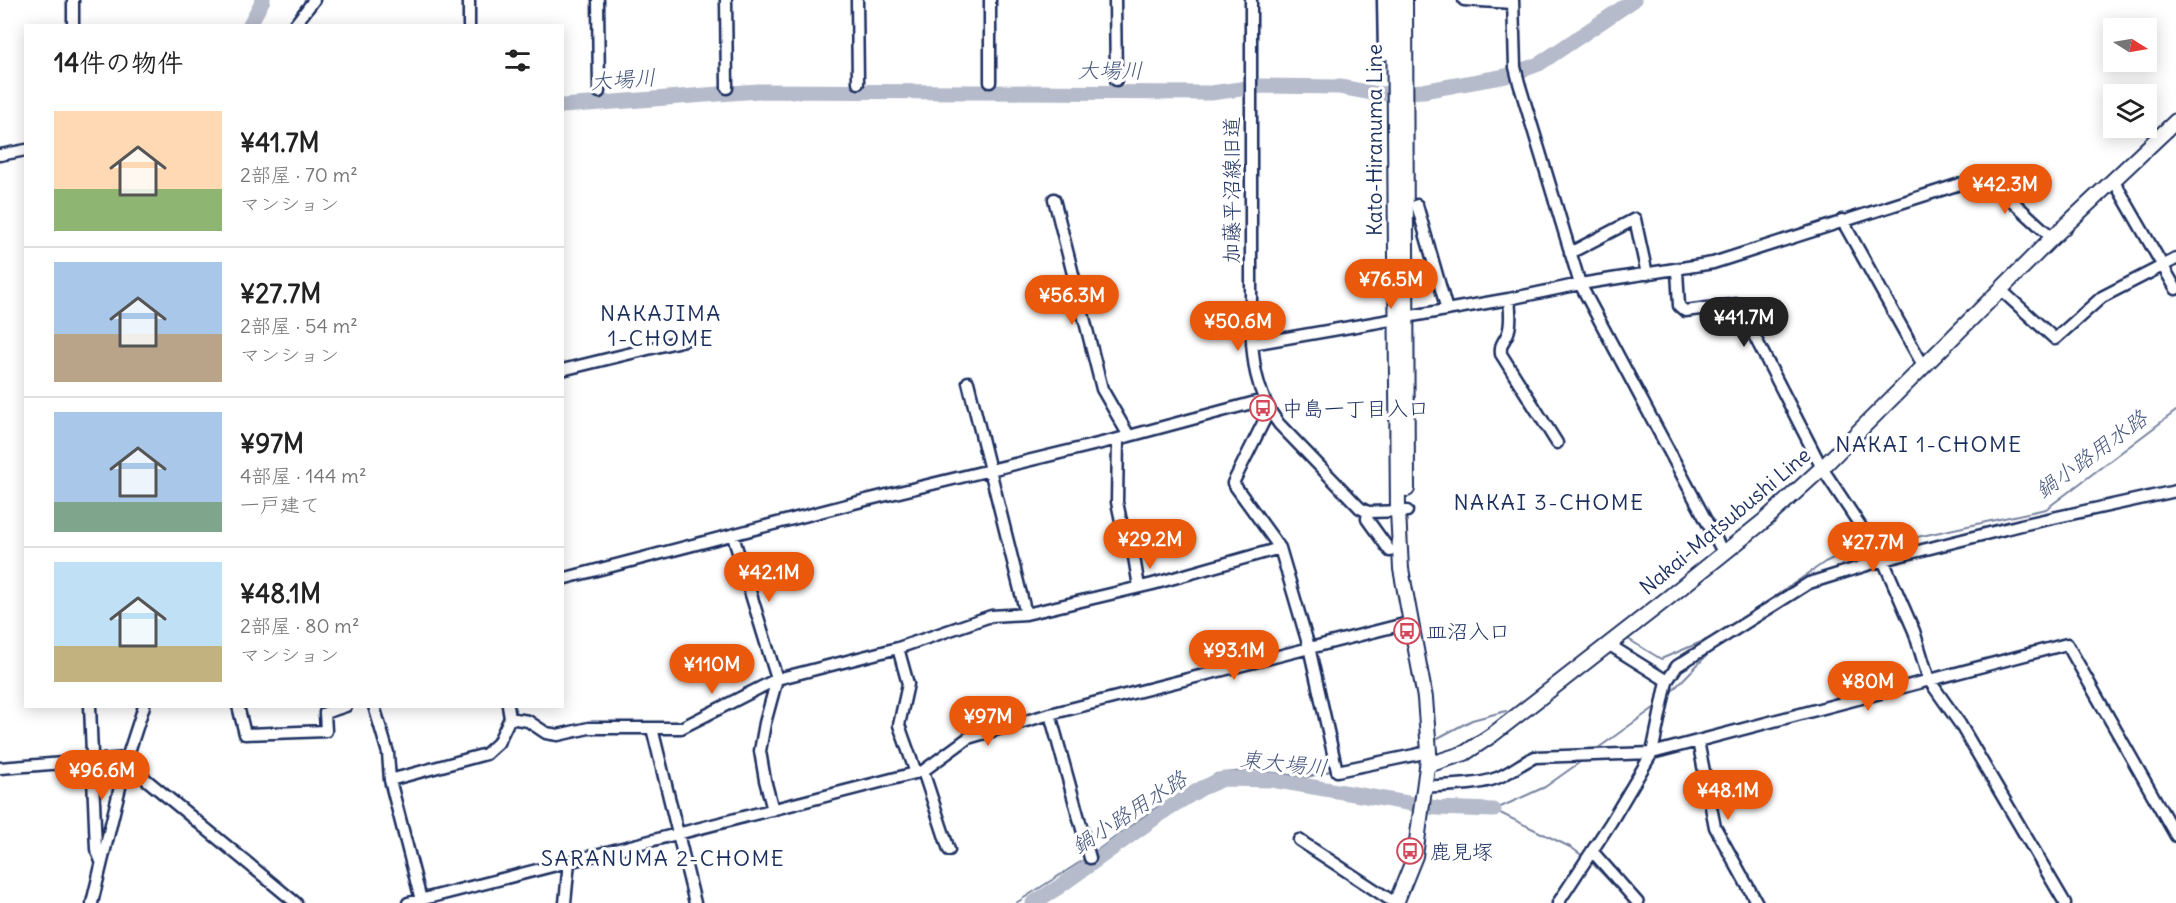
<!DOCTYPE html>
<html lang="ja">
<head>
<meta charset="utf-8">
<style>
  :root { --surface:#fff; --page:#f6f6f6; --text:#222; --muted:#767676; --line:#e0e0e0; --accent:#ea580c }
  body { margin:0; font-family:Delius,"Klee One",sans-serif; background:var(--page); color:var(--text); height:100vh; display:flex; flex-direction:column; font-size:22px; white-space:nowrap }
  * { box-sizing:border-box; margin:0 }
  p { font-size:20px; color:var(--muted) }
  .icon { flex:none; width:33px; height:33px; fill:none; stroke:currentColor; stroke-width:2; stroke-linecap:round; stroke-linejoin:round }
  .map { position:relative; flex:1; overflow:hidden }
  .drawer { position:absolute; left:24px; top:24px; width:540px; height:684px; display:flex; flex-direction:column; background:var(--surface); border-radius:0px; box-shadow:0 3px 15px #0003 }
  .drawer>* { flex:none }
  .needle { width:39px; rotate:101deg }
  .fabs { position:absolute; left:2103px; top:18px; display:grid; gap:12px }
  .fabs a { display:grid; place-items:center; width:54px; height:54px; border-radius:0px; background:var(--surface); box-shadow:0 3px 15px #0003; font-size:30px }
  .price { position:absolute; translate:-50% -51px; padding:0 14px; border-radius:21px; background:var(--accent); color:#fff; font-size:20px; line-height:39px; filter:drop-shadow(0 2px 3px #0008) }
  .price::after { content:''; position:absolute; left:50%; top:36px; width:18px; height:14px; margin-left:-9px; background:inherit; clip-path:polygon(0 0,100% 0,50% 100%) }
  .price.on { background:#222; color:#fff }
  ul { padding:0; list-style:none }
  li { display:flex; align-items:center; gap:18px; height:150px; padding:0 30px }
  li+li { border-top:2px solid var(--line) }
  li span { display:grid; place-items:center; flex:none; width:168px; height:120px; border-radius:0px; color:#555 }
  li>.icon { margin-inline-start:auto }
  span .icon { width:72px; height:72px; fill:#fffc; stroke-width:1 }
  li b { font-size:26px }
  h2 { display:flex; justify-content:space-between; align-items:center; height:72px; padding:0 30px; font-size:26px }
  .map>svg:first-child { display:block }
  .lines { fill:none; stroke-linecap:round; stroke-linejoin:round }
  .stream { stroke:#77839f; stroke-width:2 }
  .river { stroke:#b5bbca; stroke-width:15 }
  .minor-casing { stroke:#1b2f5e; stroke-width:15 }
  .major-casing { stroke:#1b2f5e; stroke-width:18 }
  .minor { stroke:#fff; stroke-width:10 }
  .major { stroke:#fff; stroke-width:14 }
  .labels { text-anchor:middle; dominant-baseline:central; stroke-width:6; stroke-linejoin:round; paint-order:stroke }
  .street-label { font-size:21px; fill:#1b2f5e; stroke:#fff }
  .poi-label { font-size:21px; fill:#1b2f5e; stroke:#fff; text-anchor:start }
  .water-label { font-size:22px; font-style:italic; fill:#49597e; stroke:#fff }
  .neighbourhood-label { font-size:22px; letter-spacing:1.5px; fill:#1b2f5e; stroke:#fff }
</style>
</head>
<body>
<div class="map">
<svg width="2176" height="903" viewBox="0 0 2176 903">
  <rect width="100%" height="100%" fill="#fff"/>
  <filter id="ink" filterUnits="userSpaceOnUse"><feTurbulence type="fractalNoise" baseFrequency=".0167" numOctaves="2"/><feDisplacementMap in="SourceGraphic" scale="12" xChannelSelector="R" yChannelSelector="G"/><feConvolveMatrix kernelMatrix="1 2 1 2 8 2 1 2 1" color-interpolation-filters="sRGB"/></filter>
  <g filter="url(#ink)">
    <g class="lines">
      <!-- stream -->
      <path class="stream" d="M 1876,546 L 2046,509 L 2176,411
        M 1866,571 L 1883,566
        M 1804,593 L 1814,586
        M 1741,620 L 1825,562 L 1844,553 L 1871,547
        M 1628,639 L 1661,659 L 1713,637
        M 1668,695 L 1711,651 L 1723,643
        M 1434,740 L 1472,720 L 1506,711
        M 1594,751 L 1658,705
        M 1407,752 L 1424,745
        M 1494,810 L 1545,787 L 1583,760
        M 1494,810 L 1572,848 L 1584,857
        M 1092,854 L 1154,809 L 1216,774 L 1252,770 L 1307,777 L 1334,770
        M 1589,860 L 1631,903
        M 1016,903 L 1085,859"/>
      <!-- river -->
      <path class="river" d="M 249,26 L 263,0
        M 562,106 L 758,91 L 1211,93 L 1262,86 L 1340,87 L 1378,94 L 1423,91 L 1506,76 L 1539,64 L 1634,0
        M 1033,903 L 1059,887 L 1169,808 L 1202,788 L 1223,779 L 1272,780 L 1437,808 L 1494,810"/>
      <!-- minor casing -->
      <g class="minor-casing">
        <path id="minor" d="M 73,0 L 73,26
          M 469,0 L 469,26
          M 598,0 L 599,92
          M 726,0 L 727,88
          M 857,0 L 858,83
          M 990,0 L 990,82
          M 1115,0 L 1116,80
          M 1251,0 L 1251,320 C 1252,358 1255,393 1279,424 L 1360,508 L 1368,512 L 1407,511
          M 1383,0 L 1384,55
          M 1464,0 L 1513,3
          M 1513,0 L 1515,67 L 1519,83 L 1580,284 L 1724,554
          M 294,26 L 314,0
          M 0,155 L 26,150
          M 2114,181 L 2176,289
          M 1054,199 L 1102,389 L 1129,436
          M 1417,205 L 1447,310
          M 1842,220 L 1924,367
          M 1570,253 L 1635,219 L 1647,274
          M 1677,270 L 1679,306 L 1685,311 L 1738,304 L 1822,468 L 1883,560 L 1914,631 L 1929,680 L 1960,724 L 2065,903
          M 2001,290 L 2055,339 L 2102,297 L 2176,259
          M 1509,299 C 1510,310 1512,325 1507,335 C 1503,343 1500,344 1501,354 L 1557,443
          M 1406,317 L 1509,299 L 1580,284 L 1713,263 L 1985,176 L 2047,233 L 2050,240
          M 1252,344 L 1396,319
          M 562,370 L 685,340
          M 968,382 L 1026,614
          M 1269,411 L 1233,483 L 1280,548 L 1309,647 L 1337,771 L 1429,752
          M 1118,439 L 1117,502 L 1121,521 L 1131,539 L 1139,587
          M 1368,512 L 1367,519 L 1390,551
          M 733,536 L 777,679 L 765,723 L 760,751 L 765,780 L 773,810
          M 562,579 L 862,501 L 1118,439 L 1263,400
          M 898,648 L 908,684 L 899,725 L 916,773
          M 1667,681 L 1677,666 L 1809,583 L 1883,560 L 2021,525 L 2176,491
          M 90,706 L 96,849 L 101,861
          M 238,706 L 245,734 L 326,731 L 325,713 L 346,706
          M 374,706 L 388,753 L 390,780 L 421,900
          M 1050,714 L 1090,858
          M 510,718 L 528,721 L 546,733 L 558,735 L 589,728 L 681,728 L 777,679 L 898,648 L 991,616 L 1026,614 L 1153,584 L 1280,548
          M 652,728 L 695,903
          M 1698,741 L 1715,827 L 1757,903
          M 126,763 L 296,903
          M 0,768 L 127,758
          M 923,771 L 949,850
          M 390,780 L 486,754 L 498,743 L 510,718 L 508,706
          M 1425,787 C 1448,785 1475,786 1497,778 C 1510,773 1521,763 1535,757 L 1652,753 L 2067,644 L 2176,836
          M 1299,840 L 1395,903
          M 1592,851 L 1638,903
          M 92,903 L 127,758 L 144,706
          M 408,903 L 923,771 L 968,738 L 1050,714 L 1412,622
          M 565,903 L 569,862
          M 1558,903 L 1611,822 L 1652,753 L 1667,681 L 1608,644"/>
      </g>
      <!-- major casing -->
      <g class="major-casing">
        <path id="major" d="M 1394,0 L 1398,511 L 1401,569 L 1425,698 L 1429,752 L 1415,856 L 1396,903
          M 1405,0 L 1407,489
          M 1428,765 L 1465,753 L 1492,735 L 1668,598 L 1765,520 L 1822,468 L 2050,240 L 2176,121"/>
      </g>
      <!-- minor -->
      <use href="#minor" class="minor"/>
      <!-- major -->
      <use href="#major" class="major"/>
    </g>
  </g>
  <!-- icons -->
  <defs>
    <g id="bus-ring" transform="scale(1.35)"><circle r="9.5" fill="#fff" stroke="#d1495b" stroke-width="1.5"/><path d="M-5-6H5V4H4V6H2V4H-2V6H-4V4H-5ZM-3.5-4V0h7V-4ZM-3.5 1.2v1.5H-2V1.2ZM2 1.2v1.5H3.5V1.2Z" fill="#d1495b"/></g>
  </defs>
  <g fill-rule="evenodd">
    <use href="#bus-ring" x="1263" y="408"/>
    <use href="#bus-ring" x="1407" y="631"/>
    <use href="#bus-ring" x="1410" y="851"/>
  </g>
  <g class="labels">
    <!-- street labels -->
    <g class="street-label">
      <text transform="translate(1374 140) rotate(-90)">Kato-Hiranuma Line</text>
      <text transform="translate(1231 190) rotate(-90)">加藤平沼線旧道</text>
      <text transform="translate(1725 521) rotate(-40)">Nakai-Matsubushi Line</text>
    </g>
    <!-- poi labels -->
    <g class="poi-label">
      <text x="1282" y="408">中島一丁目入口</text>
      <text x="1426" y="631">皿沼入口</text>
      <text x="1430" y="851">鹿見塚</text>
    </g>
    <!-- water labels -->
    <g class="water-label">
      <text x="1110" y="70">大場川</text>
      <text transform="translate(623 79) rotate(-4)">大場川</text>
      <text transform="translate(2091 454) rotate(-36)">鍋小路用水路</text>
      <text transform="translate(1284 763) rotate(6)">東大場川</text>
      <text transform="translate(1129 812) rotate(-33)">鍋小路用水路</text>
    </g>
    <!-- neighbourhood labels -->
    <g class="neighbourhood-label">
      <text x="661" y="313">NAKAJIMA<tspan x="661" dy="25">1-CHOME</tspan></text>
      <text x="1929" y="444">NAKAI 1-CHOME</text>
      <text x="1549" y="502">NAKAI 3-CHOME</text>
      <text x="663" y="858">SARANUMA 2-CHOME</text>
    </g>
  </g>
</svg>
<div class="fabs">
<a><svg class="needle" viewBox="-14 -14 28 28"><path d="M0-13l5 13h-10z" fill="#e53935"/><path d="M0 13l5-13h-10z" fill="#767676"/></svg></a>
<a><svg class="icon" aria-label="layers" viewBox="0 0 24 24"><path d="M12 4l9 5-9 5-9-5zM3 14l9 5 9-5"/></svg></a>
</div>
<b class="price" style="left:2005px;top:215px">¥42.3M</b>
<b class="price" style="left:1391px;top:310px">¥76.5M</b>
<b class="price" style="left:1072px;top:326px">¥56.3M</b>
<b class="price on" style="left:1744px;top:348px">¥41.7M</b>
<b class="price" style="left:1238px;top:352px">¥50.6M</b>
<b class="price" style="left:1150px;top:570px">¥29.2M</b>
<b class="price" style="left:1873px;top:573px">¥27.7M</b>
<b class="price" style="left:769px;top:603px">¥42.1M</b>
<b class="price" style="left:1234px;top:681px">¥93.1M</b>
<b class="price" style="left:712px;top:695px">¥110M</b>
<b class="price" style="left:1868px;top:712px">¥80M</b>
<b class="price" style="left:988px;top:747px">¥97M</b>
<b class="price" style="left:102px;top:801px">¥96.6M</b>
<b class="price" style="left:1728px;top:821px">¥48.1M</b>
<section class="drawer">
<h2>14件の物件<svg class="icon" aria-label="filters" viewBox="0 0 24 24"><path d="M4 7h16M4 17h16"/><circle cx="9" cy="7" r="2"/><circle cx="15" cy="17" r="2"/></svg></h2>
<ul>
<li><span style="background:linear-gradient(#ffd9b3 65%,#8fb573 0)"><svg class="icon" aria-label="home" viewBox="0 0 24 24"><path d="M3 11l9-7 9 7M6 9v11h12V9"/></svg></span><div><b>¥41.7M</b><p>2部屋 · 70 m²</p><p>マンション</p></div></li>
<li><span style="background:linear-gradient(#a9c7e8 60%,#b9a48a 0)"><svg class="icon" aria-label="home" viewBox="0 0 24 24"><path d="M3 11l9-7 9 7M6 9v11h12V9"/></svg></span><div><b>¥27.7M</b><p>2部屋 · 54 m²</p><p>マンション</p></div></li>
<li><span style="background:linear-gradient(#a9c7e8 75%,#7fa58c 0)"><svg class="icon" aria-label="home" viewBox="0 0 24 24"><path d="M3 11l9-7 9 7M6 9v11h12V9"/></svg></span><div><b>¥97M</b><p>4部屋 · 144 m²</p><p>一戸建て</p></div></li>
<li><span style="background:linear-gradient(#bfe0f5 70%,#c2b280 0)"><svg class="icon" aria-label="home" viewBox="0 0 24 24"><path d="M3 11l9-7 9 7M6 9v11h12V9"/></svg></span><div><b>¥48.1M</b><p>2部屋 · 80 m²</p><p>マンション</p></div></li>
</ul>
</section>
</div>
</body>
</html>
